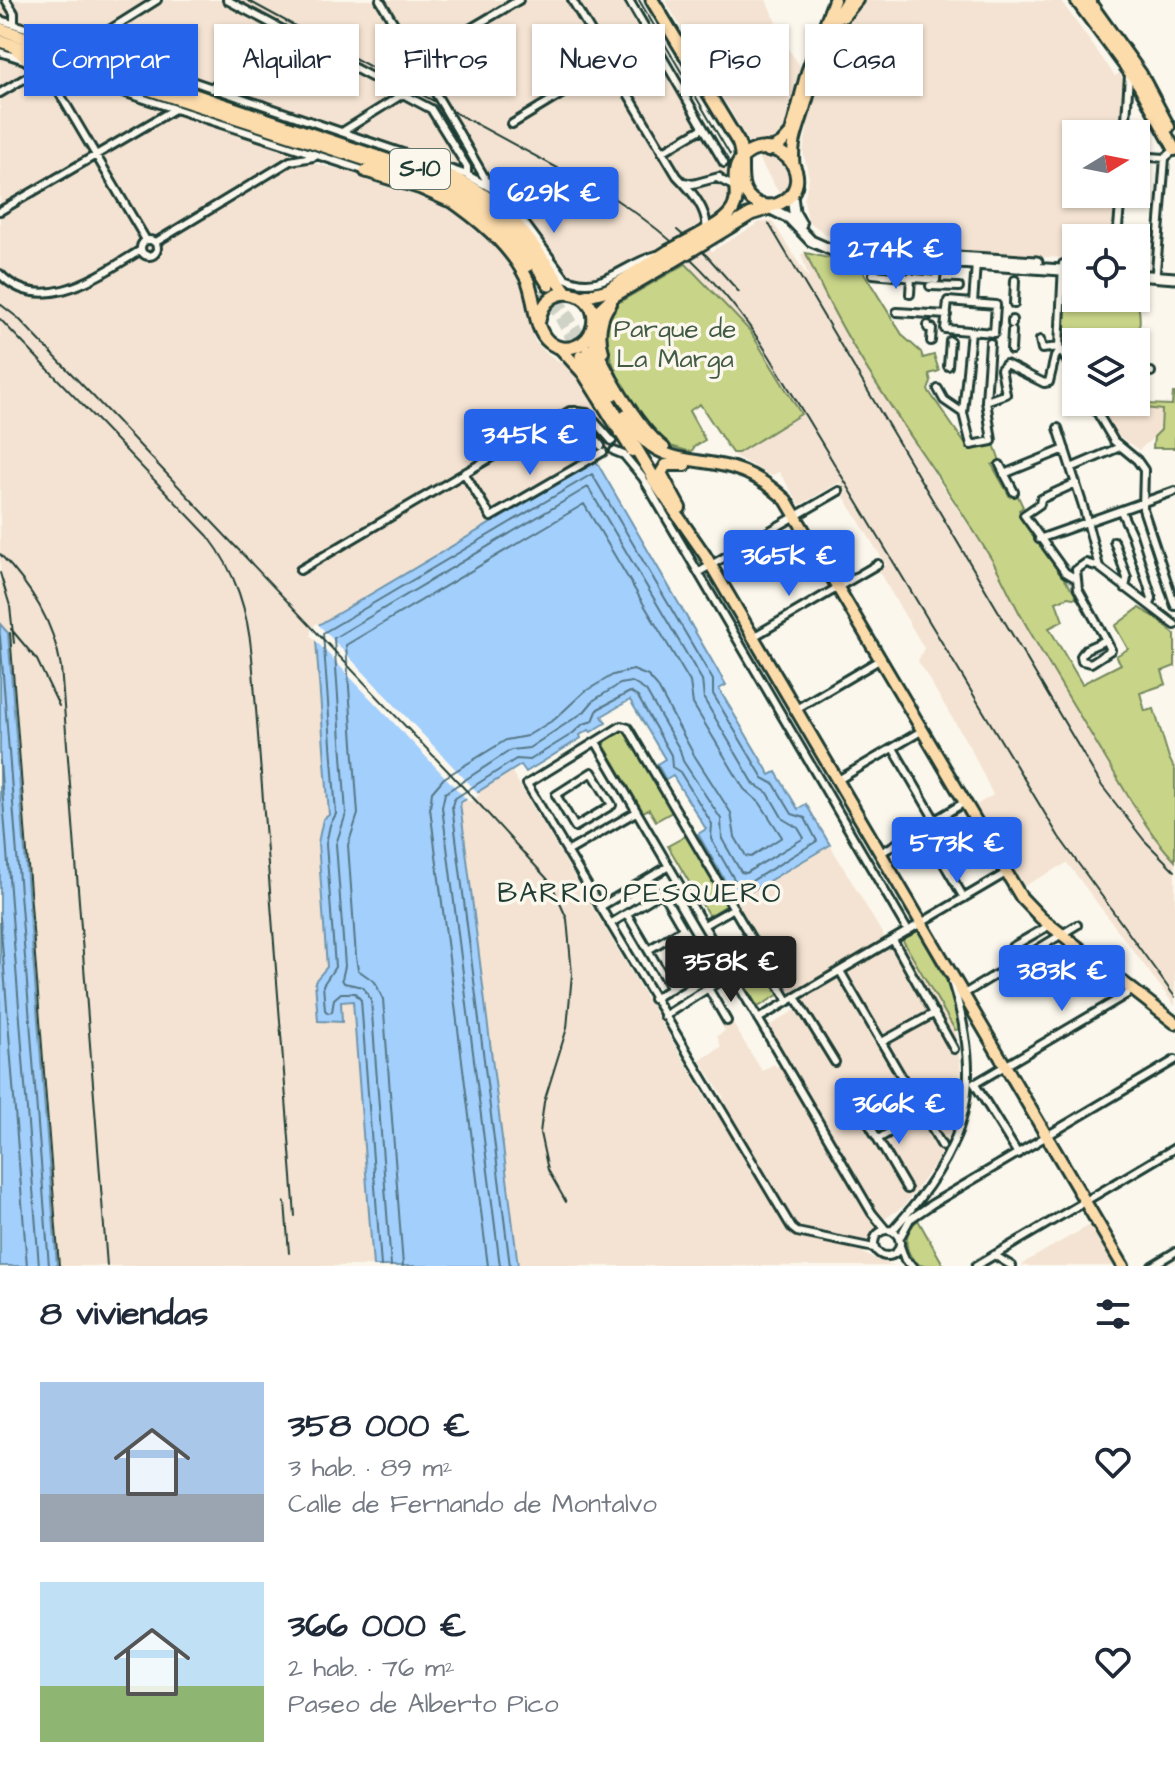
<!DOCTYPE html>
<html lang="es">
<head>
<meta charset="utf-8">
<style>
  :root { --surface:#fff; --page:#f6f6f7; --text:#1f2937; --muted:#747a83; --accent:#2563eb }
  body { margin:0; font-family:"Architects Daughter",sans-serif; background:var(--page); color:var(--text); height:100vh; display:flex; flex-direction:column; font-size:30px; white-space:nowrap }
  * { box-sizing:border-box; margin:0 }
  p { font-size:26px; color:var(--muted) }
  .icon { flex:none; width:44px; height:44px; fill:none; stroke:currentColor; stroke-width:2; stroke-linecap:round; stroke-linejoin:round }
  .map { position:relative; height:1266px; overflow:hidden }
  .drawer { display:flex; flex-direction:column; background:var(--surface); flex:1 }
  .drawer>* { flex:none }
  .top-card { position:absolute; left:24px; top:24px; width:1128px; height:72px; display:flex; gap:16px }
  .needle { width:52px; rotate:80deg }
  .tools { position:absolute; left:1062px; top:120px; display:grid; gap:16px }
  .tools a { display:grid; place-items:center; width:88px; height:88px; border-radius:0px; background:var(--surface); box-shadow:0 2px 6px #0004; font-size:40px }
  .price { position:absolute; translate:-50% -68px; padding:0 18px; border-radius:8px; background:var(--accent); color:#fff; font-size:26px; line-height:52px; filter:drop-shadow(0 2px 4px #0008) }
  .price::after { content:''; position:absolute; left:50%; top:48px; width:24px; height:18px; margin-left:-12px; background:inherit; clip-path:polygon(0 0,100% 0,50% 100%) }
  .price.on { background:#222; color:#fff }
  ul { padding:0; list-style:none }
  li { display:flex; align-items:center; gap:24px; height:200px; padding:0 40px }
  li span { display:grid; place-items:center; flex:none; width:224px; height:160px; border-radius:0px; color:#555 }
  li>.icon { margin-inline-start:auto }
  span .icon { width:96px; height:96px; fill:#fffc; stroke-width:1 }
  li b { font-size:34px }
  h2 { display:flex; justify-content:space-between; align-items:center; height:96px; padding:0 40px; font-size:34px }
  .chip { padding:0 28px; border-radius:0px; background:var(--surface); box-shadow:0 2px 6px #0004; font-size:28px; line-height:72px }
  .chip.on { background:var(--accent); color:#fff }
  .map>svg:first-child { display:block }
  .built { fill:#f4e3d2 }
  .green { fill:#c8d588; stroke:#74895e; stroke-width:2 }
  .water { fill:#a3cffd; stroke:#6e95ad; stroke-width:2 }
  .pier { fill:#fbf7ec }
  .lines { fill:none; stroke-linecap:round; stroke-linejoin:round }
  .shore { stroke:#547784; stroke-width:2 }
  .highway-tunnel { stroke:#cfd2c7; stroke-width:11; stroke-dasharray:11 5.5; stroke-linecap:butt }
  .street-casing { stroke:#1f3d34; stroke-width:12 }
  .secondary-casing { stroke:#1f3d34; stroke-width:15 }
  .primary-casing { stroke:#1f3d34; stroke-width:16 }
  .highway-casing { stroke:#1f3d34; stroke-width:17 }
  .street { stroke:#fbf7ec; stroke-width:6 }
  .secondary { stroke:#fbf7ec; stroke-width:9 }
  .primary { stroke:#fddcac; stroke-width:10 }
  .highway { stroke:#fddcac; stroke-width:11 }
  .rail { stroke:#1f3d34; stroke-width:2 }
  .street-bridge-casing { stroke:#1f3d34; stroke-width:12; stroke-linecap:butt }
  .highway-bridge-casing { stroke:#1f3d34; stroke-width:17; stroke-linecap:butt }
  .street-bridge { stroke:#fbf7ec; stroke-width:6 }
  .highway-bridge { stroke:#fddcac; stroke-width:11 }
  .labels { text-anchor:middle; dominant-baseline:central; stroke-width:7; stroke-linejoin:round; paint-order:stroke }
  .shield { fill:#fbf7ec; stroke:#61756b; stroke-width:2 }
  .shield-label { font-size:24px; font-weight:bold; fill:#1f3d34 }
  .park-label { font-size:26px; fill:#415b45; stroke:#fbf7ec }
  .neighbourhood-label { font-size:28px; letter-spacing:2px; fill:#1f3d34; stroke:#fbf7ec }
</style>
</head>
<body>
<div class="map">
<svg width="1175" height="1266" viewBox="0 0 1175 1266">
  <rect width="100%" height="100%" fill="#fbf7ec"/>
  <filter id="ink" filterUnits="userSpaceOnUse"><feTurbulence type="fractalNoise" baseFrequency=".0125" numOctaves="2"/><feDisplacementMap in="SourceGraphic" scale="16" xChannelSelector="R" yChannelSelector="G"/><feConvolveMatrix kernelMatrix="1 2 1 2 8 2 1 2 1" color-interpolation-filters="sRGB"/></filter>
  <g filter="url(#ink)">
    <!-- built -->
    <path class="built" d="M 0,0 L 635,0 L 729,160 L 732,189 L 727,210 L 693,234 L 712,251 L 760,222 L 772,221 L 809,279 L 801,254 L 806,253 L 818,282 L 842,324 L 938,480 L 993,562 L 1028,629 L 1131,801 L 1160,846 L 1175,861 L 1175,1006 L 1067,863 L 1024,886 L 976,805 L 993,795 L 972,751 L 918,661 L 924,648 L 878,570 L 886,565 L 843,495 L 846,493 L 840,482 L 800,505 L 779,472 L 771,476 L 733,455 L 801,413 L 750,331 L 672,246 L 603,287 L 585,289 L 573,285 L 563,280 L 453,173 L 0,23 Z
      M 665,0 L 766,0 L 787,47 L 800,66 L 786,125 L 798,204 L 786,205 Z
      M 864,0 L 1061,1 L 1115,76 L 1120,73 L 1123,80 L 1119,134 L 1076,134 L 1076,194 L 1115,194 L 1111,238 L 1076,238 L 1076,259 L 948,250 L 861,240 L 827,235 L 808,221 L 804,200 L 809,178 L 803,151 L 816,83 L 832,42 Z
      M 0,47 L 314,150 L 308,162 L 376,178 L 445,204 L 484,235 L 505,258 L 523,287 L 534,340 L 545,352 L 572,370 L 621,443 L 619,456 L 601,456 L 315,627 L 329,816 L 326,961 L 341,1001 L 353,1000 L 373,1266 L 57,1266 L 8,633 L 0,624 Z
      M 1136,374 L 1146,376 L 1145,408 L 1162,410 L 1161,431 L 1139,450 L 1117,435 L 1097,402 L 1136,402 Z
      M 512,772 L 711,1106 L 724,1098 L 700,1060 L 721,1047 L 717,1036 L 725,1031 L 721,1024 L 730,1019 L 762,1071 L 774,1064 L 776,1067 L 789,1060 L 769,1026 L 797,1009 L 736,900 L 830,845 L 886,940 L 898,932 L 956,1033 L 961,1072 L 955,1116 L 947,1142 L 937,1161 L 904,1206 L 883,1220 L 864,1254 L 894,1266 L 518,1266 L 460,803 Z
      M 1090,1225 L 1114,1266 L 1022,1266 L 1025,1262 Z"/>
    <!-- green -->
    <path class="green" d="M 806,253 L 859,265 L 903,336 L 921,352 L 923,358 L 934,355 L 939,371 L 929,374 L 931,382 L 928,390 L 968,448 L 994,444 L 1000,461 L 992,465 L 1010,497 L 1017,494 L 1023,507 L 1019,510 L 1032,535 L 1079,599 L 1068,597 L 1056,602 L 1063,621 L 1049,628 L 1082,684 L 1121,664 L 1116,656 L 1128,649 L 1115,626 L 1139,608 L 1158,619 L 1175,635 L 1175,666 L 1162,671 L 1166,684 L 1140,693 L 1145,711 L 1154,709 L 1169,758 L 1175,770 L 1175,861 C 1147,832 1128,795 1107,761 C 1081,717 1054,674 1029,630 C 1015,607 1005,582 992,560 C 931,459 851,362 806,253 Z
      M 686,264 L 750,331 L 801,414 L 738,453 L 732,453 L 700,404 L 689,411 L 705,440 L 695,446 L 691,452 L 667,445 L 643,420 L 619,379 L 605,343 L 607,320 L 616,304 Z
      M 1076,284 L 1076,298 L 1136,298 L 1136,291 L 1143,301 L 1138,304 C 1141,319 1141,329 1132,342 L 1076,342 L 1076,347 L 1070,349 L 1062,336 L 1066,333 C 1062,316 1064,305 1074,291 L 1072,287 Z
      M 1173,393 L 1175,393 L 1175,448 L 1153,448 L 1154,437 L 1161,430 L 1162,410 L 1145,408 L 1145,404 L 1172,405 Z
      M 623,731 L 634,744 L 672,812 L 656,821 L 649,809 L 643,812 L 604,745 L 605,740 Z
      M 686,836 L 727,905 L 709,916 L 668,846 Z
      M 918,930 L 947,982 L 962,1029 L 955,1030 L 902,939 Z
      M 761,960 L 781,993 L 758,1007 L 738,974 Z
      M 918,1220 L 944,1266 L 920,1265 C 903,1254 902,1233 918,1220 Z"/>
    <!-- water -->
    <path class="water" d="M 596,461 L 726,685 L 719,689 L 770,775 L 776,772 L 798,809 L 806,804 L 830,845 L 736,900 L 698,834 L 706,829 L 673,776 L 666,780 L 657,764 L 665,759 L 630,700 L 602,716 L 606,723 L 591,732 L 589,730 L 580,735 L 581,738 L 526,772 L 521,765 L 460,803 L 518,1266 L 373,1266 L 353,1001 L 341,1002 L 342,1022 L 318,1021 L 315,981 L 327,967 L 318,843 L 323,819 L 329,815 L 315,627 Z
      M 0,624 L 8,633 L 57,1266 L 0,1266 Z"/>
    <!-- pier -->
    <path class="pier" d="M 317,623 L 372,681 L 480,795 L 469,802 L 311,636 L 311,629 Z"/>
    <g class="lines">
      <!-- shore -->
      <path class="shore" d="M 0,636 L 49,1266
        M 0,761 L 39,1266
        M 0,917 L 27,1266
        M 381,1266 L 361,1000 L 355,993 L 341,993 L 334,999 L 332,1012 L 328,1013 L 325,1010 L 323,985 L 335,967 L 326,844 L 330,825 L 336,814 L 323,633 L 592,474 L 713,680 L 713,694 L 763,778 L 774,784 L 792,814 L 805,818 L 817,841 L 742,887 L 738,886 L 711,839 L 712,824 L 680,772 L 672,767 L 671,755 L 638,697 L 630,692 L 598,709 L 593,721 L 583,724 L 572,734 L 530,760 L 516,759 L 454,799 L 452,806 L 510,1266
        M 391,1266 L 371,1000 L 363,987 L 344,983 L 342,979 L 345,966 L 336,844 L 346,814 L 334,638 L 588,487 L 702,680 L 704,699 L 754,784 L 768,793 L 783,819 L 798,828 L 804,838 L 746,873 L 741,872 L 722,839 L 721,819 L 683,761 L 680,750 L 646,691 L 632,682 L 620,684 L 594,700 L 584,712 L 529,748 L 511,750 L 445,793 L 442,807 L 500,1266
        M 403,1266 L 383,999 L 375,982 L 358,970 L 356,957 L 348,845 L 358,814 L 346,645 L 584,504 L 690,682 L 693,704 L 744,789 L 760,803 L 782,837 L 751,857 L 746,856 L 735,837 L 731,813 L 694,755 L 657,686 L 648,676 L 633,670 L 613,675 L 584,692 L 555,719 L 527,736 L 506,740 L 444,778 L 432,792 L 430,808 L 488,1266"/>
      <!-- highway-tunnel -->
      <path class="highway-tunnel" d="M 544,289 L 579,352
        M 558,299 L 588,349"/>
      <!-- street casing -->
      <g class="street-casing">
        <path id="street" d="M 6,0 L 14,13 L 14,24
          M 227,0 L 431,109 L 467,167 L 467,175
          M 380,0 L 420,67
          M 572,0 L 677,176 C 690,189 709,211 706,230
          M 629,0 L 724,163
          M 0,20 L 139,63 L 467,175 L 491,188 L 523,221 L 565,278 C 602,295 622,264 657,255
          M 86,48 L 87,44 L 157,0
          M 0,52 L 366,171
          M 424,56 L 519,0
          M 212,89 L 215,85 L 290,39 L 293,35
          M 0,93 L 44,67 L 146,240
          M 512,124 L 652,39
          M 455,126 L 490,187
          M 342,132 L 403,94
          M 1125,134 L 1129,75
          M 662,152 L 703,128
          M 1136,156 L 1165,158
          M 717,178 L 733,186
          M 684,182 L 693,184 L 719,177
          M 0,211 L 173,110
          M 1117,238 L 1121,194
          M141 248a8 8 0 1 1 16 0a8 8 0 1 1-16 0Z
          M 156,242 L 290,161 L 313,157
          M 1063,264 L 1059,347 L 1076,377
          M 1156,271 L 1165,158 L 1172,152
          M 0,274 C 42,318 101,274 141,250
          M 873,274 L 936,280 L 938,261
          M 930,286 L 959,287
          M 910,294 L 911,277
          M 948,301 L 996,305 L 994,333 L 945,329 Z
          M 973,303 L 976,264
          M 1014,304 L 1015,280
          M 897,312 L 947,315
          M 1012,324 L 1012,320
          M 928,325 L 928,328 L 932,328 L 931,341
          M 971,331 L 963,413 L 971,445 L 992,441 L 986,401 L 990,343
          M 1040,340 L 1042,349 L 1059,347
          M 1011,350 L 1012,331
          M 948,366 L 950,341
          M 1136,371 L 1151,372
          M 938,389 L 944,400 L 963,413
          M 986,401 L 1006,394 L 1001,369 L 1006,364 L 1044,383 L 1049,382 L 1055,357 L 1060,350
          M 1091,402 L 1114,441 L 1137,460 L 1144,470 L 1143,509 L 1175,606
          M 575,411 L 601,446
          M 1058,428 L 1083,506 L 1099,567
          M 614,451 L 624,455 L 643,478 L 908,931
          M 1000,465 L 1014,492
          M 1071,468 L 1120,447
          M 464,473 L 491,517 L 603,452
          M 1004,474 L 1065,449
          M 1121,511 L 1132,535 L 1152,598 L 1150,605
          M 1039,539 L 1175,491
          M 1114,541 L 1127,578 L 1125,588
          M 300,570 L 570,411 L 587,413 L 612,441
          M 699,572 L 839,491
          M 1075,578 L 1065,572 L 1024,515 L 1040,504 L 1041,499 L 1076,483
          M 753,637 L 878,564
          M 1106,640 L 1078,589 L 1076,570 L 1086,563 L 1099,567 L 1175,625
          M 1106,640 L 1111,650 L 1091,663 L 1082,661 L 1081,656 L 1086,649 Z
          M 796,709 L 881,659
          M 596,742 L 872,1213 L 886,1230
          M 893,748 L 935,820
          M 592,772 L 612,805 L 575,827 L 556,795 Z
          M 838,780 L 923,730
          M 923,828 L 964,898
          M 567,852 L 636,812
          M 881,853 L 965,802
          M 600,907 L 669,866
          M 627,914 L 671,989
          M 610,924 L 662,892 L 706,968 L 653,999
          M 704,925 L 734,908
          M 893,940 L 954,1049
          M 1012,947 L 1050,925
          M 648,950 L 683,929
          M 840,971 L 942,1146
          M 708,988 L 727,1021
          M 964,994 L 1077,925
          M 795,997 L 835,1062
          M 788,1001 L 628,728 L 621,726 L 527,784 L 792,1228 L 797,1232 L 874,1248
          M 664,1016 L 731,974
          M 758,1019 L 1006,873
          M 882,1042 L 935,1013
          M 974,1083 L 1018,1154
          M 976,1083 L 1127,994 L 1131,988
          M 866,1119 L 907,1189
          M 878,1139 L 956,1094
          M874 1243a13 13 0 1 1 26 0a13 13 0 1 1-26 0Z
          M 892,1231 C 966,1149 986,1091 952,982
          M 899,1239 L 910,1219 L 932,1204 L 1175,1060
          M 900,1246 L 905,1260 L 913,1266
          M 994,1255 L 1012,1266
          M 976,1266 L 1175,1148
          M 1152,1266 L 1175,1252"/>
      </g>
      <!-- secondary casing -->
      <g class="secondary-casing">
        <path id="secondary" d="M 792,195 L 794,212 L 801,224
          M 771,209 L 789,218 L 811,241 L 843,255 L 1076,271
          M 856,250 L 905,253
          M 956,257 L 1037,262
          M 1136,275 L 1175,278"/>
      </g>
      <!-- primary casing -->
      <g class="primary-casing">
        <path id="primary" d="M 1076,0 L 1139,85 L 1175,150
          M 1088,0 L 1141,74 L 1169,127
          M 843,17 L 857,0
          M 768,151 L 781,144 L 791,133 L 807,72 L 834,0
          M 794,167 C 790,144 799,127 805,106 C 816,68 825,33 847,0
          M 591,334 C 602,367 636,426 664,448
          M 560,348 L 583,373 L 632,451
          M 603,352 C 598,336 600,316 611,303
          M 645,441 C 669,463 703,459 733,468 C 754,474 770,485 786,500 L 1021,897 L 1041,918 L 1175,1023
          M 653,480 L 705,555 L 1123,1266
          M 680,508 L 661,473 L 666,465 L 685,465"/>
      </g>
      <!-- highway casing -->
      <g class="highway-casing">
        <path id="highway" d="M 652,0 L 738,142 C 746,159 736,182 748,196 C 769,221 809,194 793,165 C 781,143 747,143 737,166 C 731,181 741,195 733,209 C 726,221 711,228 699,235
          M 0,29 L 446,180 C 498,211 517,234 549,285
          M 0,41 L 422,178 C 467,198 501,223 528,265
          M 14,47 L 32,63
          M 366,171 L 421,188 L 448,200
          M 453,178 C 510,202 532,245 566,292
          M 445,196 C 477,218 509,243 527,279 C 536,298 533,329 549,342 C 565,355 589,346 593,326 C 601,289 545,278 539,321
          M 703,243 L 751,214 L 767,209
          M 581,297 L 608,290 L 669,251
          M 594,315 L 615,295 L 675,260
          M 588,350 L 613,394
          M 581,356 L 658,485
          M 626,416 L 645,441"/>
      </g>
      <!-- street -->
      <use href="#street" class="street"/>
      <!-- secondary -->
      <use href="#secondary" class="secondary"/>
      <!-- primary -->
      <use href="#primary" class="primary"/>
      <!-- highway -->
      <use href="#highway" class="highway"/>
      <!-- rail -->
      <path class="rail" d="M 247,0 L 615,199 C 679,240 730,293 770,357 L 1059,837 L 1175,997
        M 639,0 L 730,155
        M 769,224 L 1102,786 L 1144,840 L 1175,871
        M 677,230 L 707,256 L 739,292
        M 0,304 L 18,318 L 111,415 L 479,804 L 551,883 L 567,919 L 572,974 L 567,1028 L 544,1102 L 540,1133 L 548,1170 L 566,1202
        M 0,319 L 208,536 C 236,572 248,612 252,657 L 295,1216
        M 0,554 C 32,588 53,621 61,667 L 107,1266
        M 0,573 L 10,606 L 14,643
        M 11,629 L 37,660 L 59,706
        M 10,633 L 59,1266
        M 285,1202 L 289,1253"/>
      <!-- street-bridge casing -->
      <g class="street-bridge-casing">
        <path id="street-bridge" d="M 420,67 L 455,126"/>
      </g>
      <!-- highway-bridge casing -->
      <g class="highway-bridge-casing">
        <path id="highway-bridge" d="M 669,251 L 699,235
          M 675,260 L 703,243"/>
      </g>
      <!-- street-bridge -->
      <use href="#street-bridge" class="street-bridge"/>
      <!-- highway-bridge -->
      <use href="#highway-bridge" class="highway-bridge"/>
    </g>
  </g>
  <g class="labels">
    <!-- shield labels -->
    <rect class="shield" x="390" y="149" width="60" height="40" rx="6"/>
    <g class="shield-label">
      <text x="420" y="169">S-10</text>
    </g>
    <!-- park labels -->
    <g class="park-label">
      <text x="675" y="329">Parque de<tspan x="675" dy="30">La Marga</tspan></text>
    </g>
    <!-- neighbourhood labels -->
    <g class="neighbourhood-label">
      <text x="640" y="893">BARRIO PESQUERO</text>
    </g>
  </g>
</svg>
<div class="tools">
<a><svg class="needle" viewBox="-14 -14 28 28"><path d="M0-13l5 13h-10z" fill="#e53935"/><path d="M0 13l5-13h-10z" fill="#747a83"/></svg></a>
<a><svg class="icon" aria-label="locate" viewBox="0 0 24 24"><circle cx="12" cy="12" r="6"/><path d="M12 2v4M12 18v4M2 12h4M18 12h4"/></svg></a>
<a><svg class="icon" aria-label="layers" viewBox="0 0 24 24"><path d="M12 4l9 5-9 5-9-5zM3 14l9 5 9-5"/></svg></a>
</div>
<b class="price" style="left:554px;top:235px">629K €</b>
<b class="price" style="left:896px;top:291px">274K €</b>
<b class="price" style="left:530px;top:477px">345K €</b>
<b class="price" style="left:789px;top:598px">365K €</b>
<b class="price" style="left:957px;top:885px">573K €</b>
<b class="price on" style="left:731px;top:1004px">358K €</b>
<b class="price" style="left:1062px;top:1013px">383K €</b>
<b class="price" style="left:899px;top:1146px">366K €</b>
<div class="top-card">
<a class="chip on">Comprar</a>
<a class="chip">Alquilar</a>
<a class="chip">Filtros</a>
<a class="chip">Nuevo</a>
<a class="chip">Piso</a>
<a class="chip">Casa</a>
</div>
</div>
<section class="drawer">
<h2>8 viviendas<svg class="icon" aria-label="filters" viewBox="0 0 24 24"><path d="M4 7h16M4 17h16"/><circle cx="9" cy="7" r="2"/><circle cx="15" cy="17" r="2"/></svg></h2>
<ul>
<li><span style="background:linear-gradient(#a9c7e8 70%,#9aa5b1 0)"><svg class="icon" aria-label="home" viewBox="0 0 24 24"><path d="M3 11l9-7 9 7M6 9v11h12V9"/></svg></span><div><b>358 000 €</b><p>3 hab. · 89 m²</p><p>Calle de Fernando de Montalvo</p></div><svg class="icon" aria-label="heart" viewBox="0 0 24 24"><path d="M12 20l-8-8c-3-5 5-10 8-4 3-6 11-1 8 4z"/></svg></li>
<li><span style="background:linear-gradient(#bfe0f5 65%,#8fb573 0)"><svg class="icon" aria-label="home" viewBox="0 0 24 24"><path d="M3 11l9-7 9 7M6 9v11h12V9"/></svg></span><div><b>366 000 €</b><p>2 hab. · 76 m²</p><p>Paseo de Alberto Pico</p></div><svg class="icon" aria-label="heart" viewBox="0 0 24 24"><path d="M12 20l-8-8c-3-5 5-10 8-4 3-6 11-1 8 4z"/></svg></li>
</ul>
</section>
</body>
</html>
